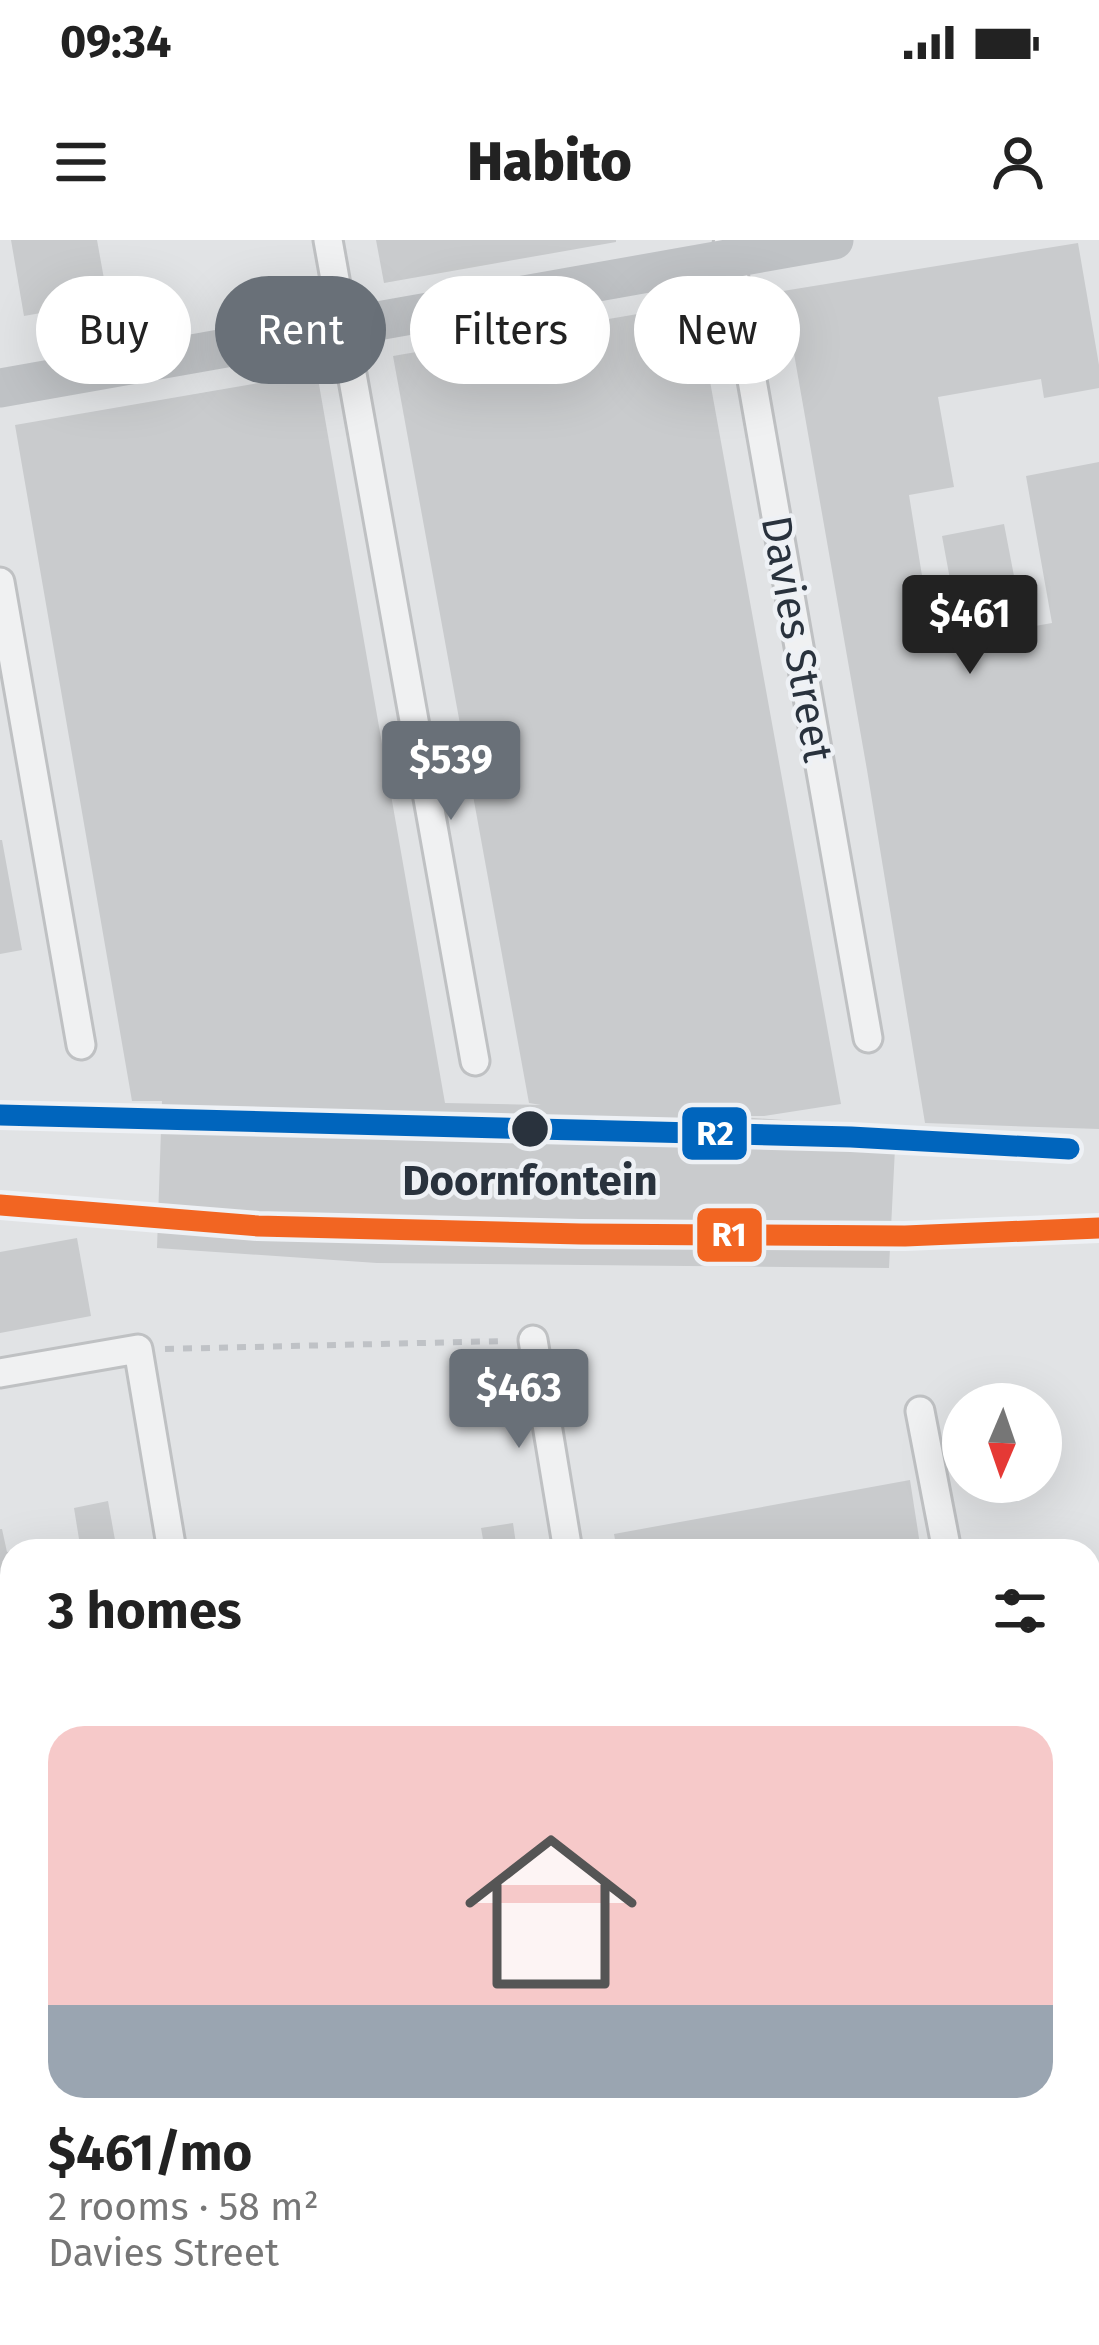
<!DOCTYPE html>
<html lang="en">
<head>
<meta charset="utf-8">
<style>
  :root { --surface:#fff; --page:#f2f2f2; --text:#222; --muted:#767676; --line:#e0e0e0; --accent:#697078 }
  body { margin:0; font-family:"Fira Sans",sans-serif; background:var(--page); color:var(--text); height:100vh; display:flex; flex-direction:column; font-size:45px; white-space:nowrap }
  * { box-sizing:border-box; margin:0 }
  p { font-size:39px; color:var(--muted) }
  .icon { flex:none; width:66px; height:66px; fill:none; stroke:currentColor; stroke-width:2; stroke-linecap:round; stroke-linejoin:round }
  .map { position:relative; flex:1; overflow:hidden }
  .sheet { position:absolute; left:0px; top:1299px; width:1101px; height:807px; display:flex; flex-direction:column; background:var(--surface); border-radius:36px 36px 0 0; box-shadow:0 12px 48px #0002 }
  .sheet>* { flex:none }
  .hud { position:absolute; left:36px; top:36px; width:1029px; height:108px; display:flex; gap:24px }
  .needle { width:78px; rotate:182deg }
  .controls { position:absolute; left:942px; top:1143px; display:grid; gap:24px }
  .controls a { display:grid; place-items:center; width:120px; height:120px; border-radius:50%; background:var(--surface); box-shadow:0 12px 48px #0002; font-size:60px }
  .price { position:absolute; translate:-50% -102px; padding:0 27px; border-radius:12px; background:var(--accent); color:#fff; font-size:39px; line-height:78px; filter:drop-shadow(0 3px 6px #0008) }
  .price::after { content:''; position:absolute; left:50%; top:72px; width:36px; height:27px; margin-left:-18px; background:inherit; clip-path:polygon(0 0,100% 0,50% 100%) }
  .price.selected { background:#222; color:#fff }
  ul { padding:0; list-style:none }
  li { display:grid; align-content:center; gap:24px; height:636px; padding:0 48px }
  li+li { border-top:3px solid var(--line) }
  li span { display:grid; place-items:center; height:372px; border-radius:36px; color:#555 }
  li>.icon { margin-inline-start:auto }
  span .icon { width:216px; height:216px; fill:#fffc; stroke-width:1 }
  li b { font-size:51px }
  h2 { display:flex; justify-content:space-between; align-items:center; height:144px; padding:0 48px; font-size:51px }
  .pill { padding:0 42px; border-radius:54px; background:var(--surface); box-shadow:0 12px 48px #0002; font-size:42px; line-height:108px }
  .pill.selected { background:var(--accent); color:#fff }
  .status { display:flex; justify-content:space-between; align-items:center; height:84px; padding:0 60px; background:var(--surface); direction:ltr }
  .status svg { height:33px; fill:currentColor }
  header { display:flex; justify-content:space-between; align-items:center; height:156px; padding:0 48px; background:var(--surface); font-size:54px; font-weight:800 }
  .map>svg:first-child { display:block }
  .green { fill:#d2d9d1 }
  .building { fill:#c9cbcd }
  .lines { fill:none; stroke-linecap:round; stroke-linejoin:round }
  .lane-casing { stroke:#bfc1c3; stroke-width:20 }
  .street-casing { stroke:#bfc1c3; stroke-width:33 }
  .path { stroke:#bfc2c6; stroke-width:6; stroke-dasharray:9 9; stroke-linecap:butt }
  .lane { stroke:#f0f1f2; stroke-width:14 }
  .street { stroke:#f0f1f2; stroke-width:27 }
  .secondary { stroke:#bfc2c5; stroke-width:39 }
  .rail-1-casing { stroke:#eef1f5; stroke-width:30 }
  .rail-2-casing { stroke:#eef1f5; stroke-width:30 }
  .rail-1 { stroke:#f26522; stroke-width:21 }
  .rail-2 { stroke:#0065bd; stroke-width:21 }
  .stop-dot { fill:#29323d; stroke:#eef1f5; stroke-width:4.5 }
  .labels { text-anchor:middle; dominant-baseline:central; stroke-width:9; stroke-linejoin:round; paint-order:stroke }
  .street-label { font-size:42px; fill:#29323d; stroke:#eef1f5 }
  .stop-label { font-size:42px; font-weight:bold; fill:#29323d; stroke:#eef1f5 }
  .line-badge { stroke:#eef1f5; stroke-width:4.5 }
  .badge-label { font-size:33px; text-anchor:middle; font-weight:bold; fill:#fff }
</style>
</head>
<body>
<div class="status"><b>09:34</b><svg viewBox="0 0 49 12"><path d="M0 12V9h3v3zM5 12V6h3v6zM10 12V3h3v9zM15 12V0h3v12zM26 1h20v11H26zM47 4h2v5h-2z"/></svg></div>
<header><svg class="icon" aria-label="menu" viewBox="0 0 24 24"><path d="M4 6h16M4 12h16M4 18h16"/></svg>Habito<svg class="icon" aria-label="person" viewBox="0 0 24 24"><circle cx="12" cy="8" r="4"/><path d="M4 21q1-7 8-7t8 7"/></svg></header>
<div class="map">
<svg width="1099" height="2105" viewBox="0 0 1099 2105">
  <rect width="100%" height="100%" fill="#e1e3e5"/>
  <!-- green -->
  <path class="green" d="M 1099,1534 L 1099,1713 L 1089,1659 L 1089,1536 Z"/>
  <!-- building -->
  <path class="building" d="M 11,0 L 97,0 L 108,61 L 24,76 Z
    M 376,0 L 616,0 L 616,2 L 384,43 Z
    M 1078,3 L 1099,125 L 1099,148 L 1044,158 L 1041,139 L 938,157 L 954,247 L 909,255 L 933,404 L 961,399 L 942,296 L 1004,284 L 1024,388 L 1052,383 L 1026,236 L 1099,222 L 1099,889 L 925,883 L 867,530 L 783,51 Z
    M 696,64 L 841,864 L 764,876 L 727,876 L 896,888 L 889,1028 L 377,1023 L 157,1008 L 162,861 L 132,861 L 15,185 L 317,133 L 445,863 L 541,865 L 529,863 L 393,116 Z
    M 0,600 L 2,600 L 22,710 L 0,714 Z
    M 77,998 L 91,1076 L 0,1093 L 0,1012 Z
    M 910,1240 L 921,1311 L 617,1311 L 614,1294 Z
    M 108,1261 L 117,1311 L 25,1311 L 25,1309 L 79,1299 L 74,1268 Z
    M 513,1283 L 517,1311 L 485,1311 L 481,1288 Z
    M 0,1289 L 2,1289 L 7,1312 L 12,1311 L 12,1543 L 0,1545 Z
    M 1089,1340 L 1091,1340 L 1097,1372 L 1089,1374 Z
    M 1099,1429 L 1099,1458 L 1097,1459 L 1092,1431 Z
    M 12,1702 L 12,1843 L 0,1845 L 0,1705 Z
    M 12,1920 L 12,2075 L 0,2077 L 0,1922 Z
    M 910,2094 L 1045,2094 L 1047,2105 L 912,2105 Z"/>
  <g class="lines">
    <!-- lane casing -->
    <g class="lane-casing">
      <path id="lane" d="M 777,2094 L 779,2105
        M 873,2094 L 875,2105"/>
    </g>
    <!-- street casing -->
    <g class="street-casing">
      <path id="street" d="M 328,0 L 475,821
        M 728,4 L 868,798
        M 0,342 L 81,805
        M 533,1100 L 568,1311
        M 0,1133 L 138,1109 L 172,1311
        M 920,1171 L 947,1311
        M 1089,2078 L 1094,2105
        M 699,2094 L 701,2105"/>
    </g>
    <!-- path -->
    <path class="path" d="M 165,1109 L 506,1101"/>
    <!-- lane -->
    <use href="#lane" class="lane"/>
    <!-- street -->
    <use href="#street" class="street"/>
    <!-- secondary -->
    <path class="secondary" d="M 0,148 L 834,0
      M 1089,1924 L 1099,1922
      M 43,2105 L 104,2094"/>
    <!-- rail-1 casing -->
    <g class="rail-1-casing">
      <path id="rail-1" d="M 0,965 L 258,986 L 581,994 L 905,996 L 1099,988"/>
    </g>
    <!-- rail-2 casing -->
    <g class="rail-2-casing">
      <path id="rail-2" d="M 0,875 L 851,897 L 1069,909"/>
    </g>
    <!-- rail-1 -->
    <use href="#rail-1" class="rail-1"/>
    <!-- rail-2 -->
    <use href="#rail-2" class="rail-2"/>
  </g>
  <!-- markers -->
  <circle class="stop-dot" cx="530" cy="889" r="20"/>
  <g class="labels">
    <!-- street labels -->
    <g class="street-label">
      <text transform="translate(797 399) rotate(80)">Davies Street</text>
    </g>
    <!-- stop labels -->
    <g class="stop-label">
      <text x="530" y="941">Doornfontein</text>
    </g>
  </g>
  <g class="line-badge">
    <rect x="680" y="865" width="69" height="57" rx="12" fill="#0065bd"/>
    <rect x="695" y="966" width="69" height="58" rx="12" fill="#f26522"/>
  </g>
  <g class="badge-label">
    <text x="715" y="905">R2</text>
    <text x="729" y="1006">R1</text>
  </g>
</svg>
<div class="controls">
<a><svg class="needle" viewBox="-14 -14 28 28"><path d="M0-13l5 13h-10z" fill="#e53935"/><path d="M0 13l5-13h-10z" fill="#767676"/></svg></a>
</div>
<b class="price selected" style="left:970px;top:437px">$461</b>
<b class="price" style="left:451px;top:583px">$539</b>
<b class="price" style="left:519px;top:1211px">$463</b>
<div class="hud">
<a class="pill">Buy</a>
<a class="pill selected">Rent</a>
<a class="pill">Filters</a>
<a class="pill">New</a>
</div>
<section class="sheet">
<h2>3 homes<svg class="icon" aria-label="filters" viewBox="0 0 24 24"><path d="M4 7h16M4 17h16"/><circle cx="9" cy="7" r="2"/><circle cx="15" cy="17" r="2"/></svg></h2>
<ul>
<li><span style="background:linear-gradient(#f6c9c9 75%,#9aa5b1 0)"><svg class="icon" aria-label="home" viewBox="0 0 24 24"><path d="M3 11l9-7 9 7M6 9v11h12V9"/></svg></span><div><b>$461/mo</b><p>2 rooms · 58 m²</p><p>Davies Street</p></div></li>
</ul>
</section>
</div>
</body>
</html>
